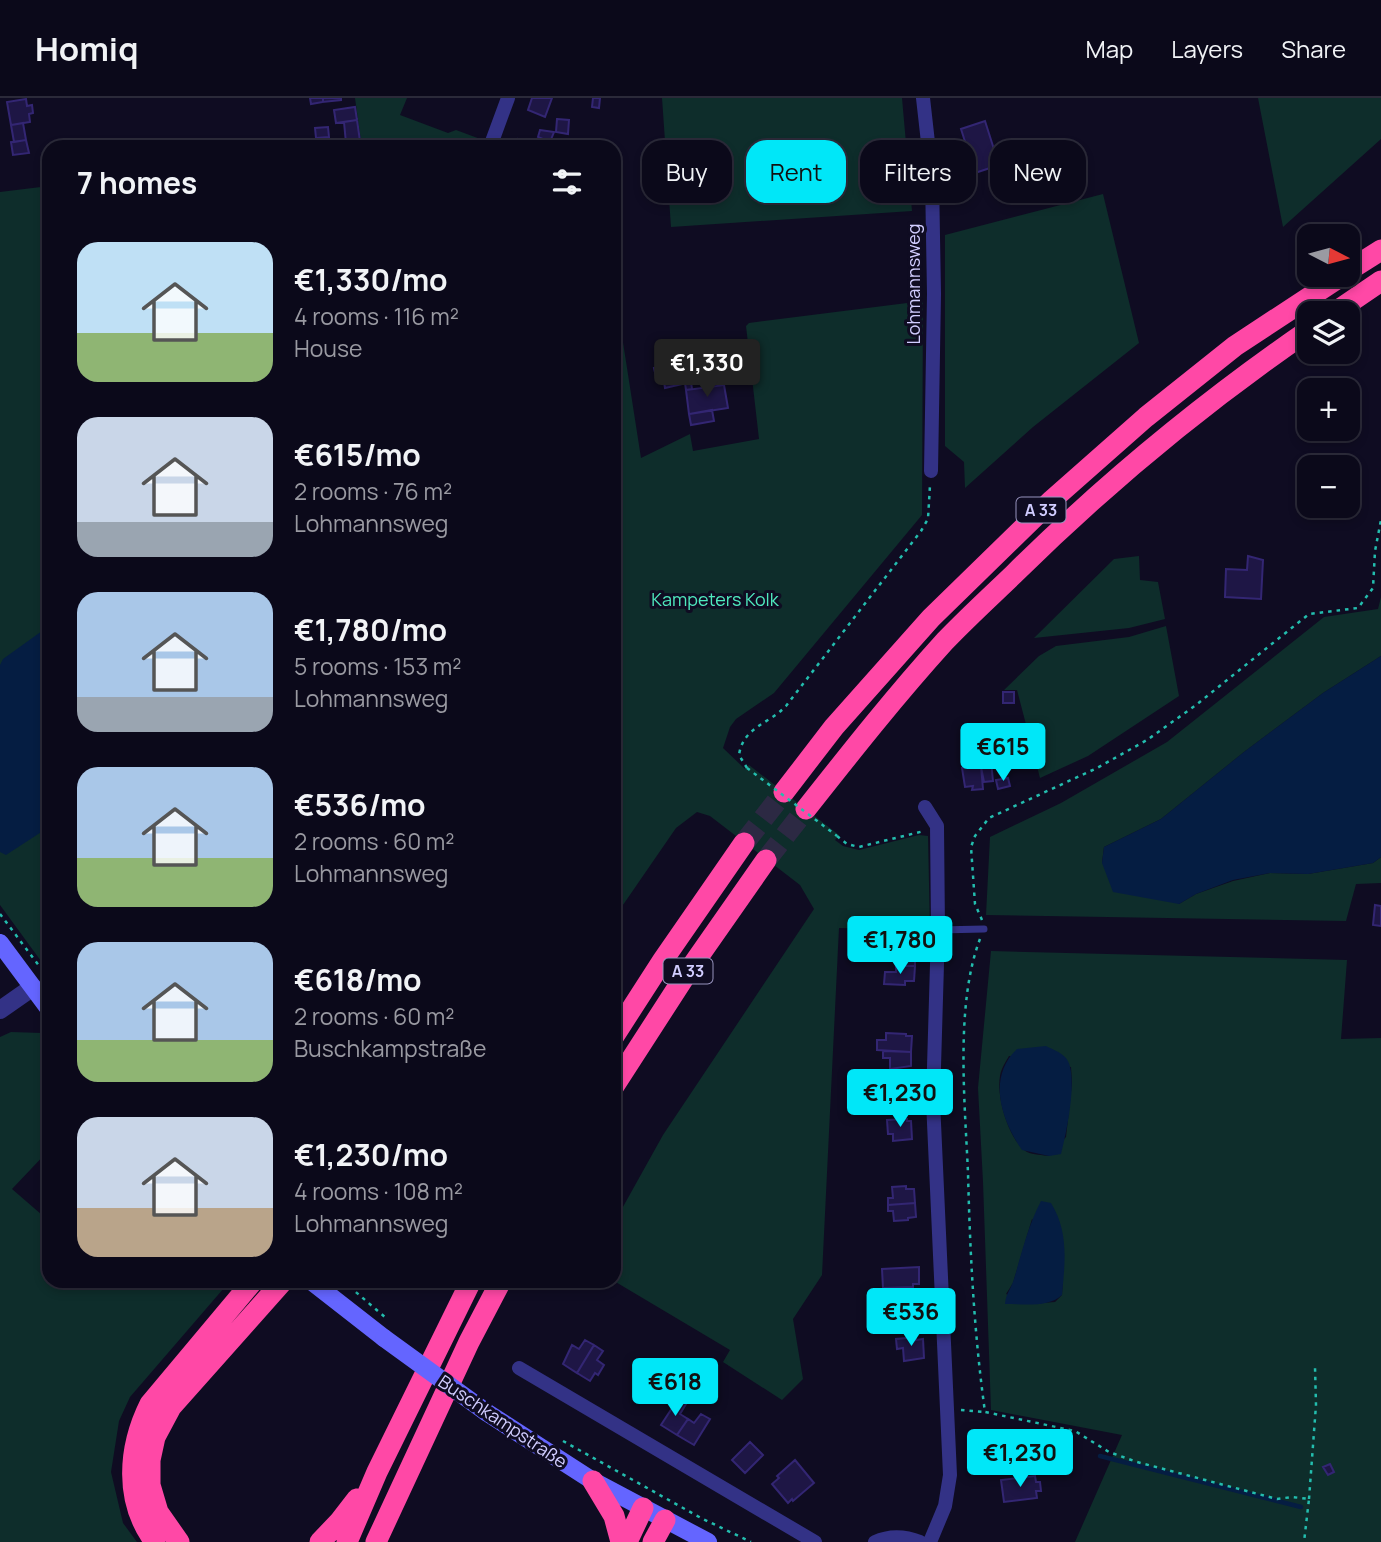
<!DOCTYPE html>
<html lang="en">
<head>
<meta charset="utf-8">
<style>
  :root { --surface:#0b091a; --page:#141223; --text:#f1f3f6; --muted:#9a9aa2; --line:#2b2a39; --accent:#00e7f8 }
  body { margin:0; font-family:Manrope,sans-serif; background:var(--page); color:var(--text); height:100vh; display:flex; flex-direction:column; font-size:26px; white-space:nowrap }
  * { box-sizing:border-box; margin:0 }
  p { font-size:23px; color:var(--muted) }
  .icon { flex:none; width:38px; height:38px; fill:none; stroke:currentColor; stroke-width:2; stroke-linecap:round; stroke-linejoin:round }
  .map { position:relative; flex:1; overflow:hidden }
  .details { position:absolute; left:42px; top:42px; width:579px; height:1148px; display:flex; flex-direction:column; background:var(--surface); border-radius:21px; box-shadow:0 4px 10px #0003,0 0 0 2px var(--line) }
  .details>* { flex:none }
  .banner { position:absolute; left:642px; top:42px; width:634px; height:63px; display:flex; gap:14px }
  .needle { width:46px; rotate:96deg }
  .fabs { position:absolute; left:1297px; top:126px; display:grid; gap:14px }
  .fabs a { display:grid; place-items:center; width:63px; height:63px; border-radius:14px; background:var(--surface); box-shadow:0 4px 10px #0003,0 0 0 2px var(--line); font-size:35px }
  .price { position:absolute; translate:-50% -60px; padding:0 16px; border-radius:7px; background:var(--accent); color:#111; font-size:23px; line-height:46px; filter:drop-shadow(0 2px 4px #0008) }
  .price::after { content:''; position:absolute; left:50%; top:42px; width:21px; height:16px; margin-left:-10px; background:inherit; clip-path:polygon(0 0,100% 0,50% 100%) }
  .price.active { background:#222; color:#fff }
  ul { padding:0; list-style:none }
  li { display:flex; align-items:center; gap:21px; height:175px; padding:0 35px }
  li span { display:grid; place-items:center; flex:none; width:196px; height:140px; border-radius:21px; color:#555 }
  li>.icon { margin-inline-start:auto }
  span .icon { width:84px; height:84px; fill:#fffc; stroke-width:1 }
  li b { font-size:30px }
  h2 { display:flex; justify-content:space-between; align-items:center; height:84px; padding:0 35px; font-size:30px }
  .pill { padding:0 24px; border-radius:21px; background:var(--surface); box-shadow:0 4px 10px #0003,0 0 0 2px var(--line); font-size:24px; line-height:63px }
  .pill.active { background:var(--accent); color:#111 }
  header { display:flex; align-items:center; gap:42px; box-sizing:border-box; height:98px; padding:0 35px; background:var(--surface); border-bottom:2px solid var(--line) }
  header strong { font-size:33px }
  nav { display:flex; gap:38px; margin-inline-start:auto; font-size:24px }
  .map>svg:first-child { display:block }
  .green { fill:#0e2d2b; fill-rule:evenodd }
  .water { fill:#051d42 }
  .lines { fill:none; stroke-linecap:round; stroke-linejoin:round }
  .stream { stroke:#051d42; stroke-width:4.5 }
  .building { fill:#1e1645; stroke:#332673; stroke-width:2 }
  .motorway-tunnel { stroke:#2c2943; stroke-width:21; stroke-dasharray:21 10; stroke-linecap:butt }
  .path { stroke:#23bdae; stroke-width:2.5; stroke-dasharray:3.5 5; stroke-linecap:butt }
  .service { stroke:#333286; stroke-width:7 }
  .minor { stroke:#333286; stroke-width:14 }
  .tertiary { stroke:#333286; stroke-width:18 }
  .secondary { stroke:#6465ff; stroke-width:18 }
  .motorway { stroke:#ff48a6; stroke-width:21 }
  .path-bridge { stroke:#23bdae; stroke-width:2.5; stroke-dasharray:3.5 5; stroke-linecap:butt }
  .secondary-bridge { stroke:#6465ff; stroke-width:18 }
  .labels { text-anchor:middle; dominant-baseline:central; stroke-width:6; stroke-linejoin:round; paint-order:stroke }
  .shield { fill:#0f0c22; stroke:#9793bd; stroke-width:2 }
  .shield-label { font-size:16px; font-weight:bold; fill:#d1cdff }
  .street-label { font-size:18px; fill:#d1cdff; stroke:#0f0c22 }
  .park-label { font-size:18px; fill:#4fe9be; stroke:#0f0c22 }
</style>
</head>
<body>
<header>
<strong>Homiq</strong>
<nav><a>Map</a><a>Layers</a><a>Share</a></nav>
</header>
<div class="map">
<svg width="1381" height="1444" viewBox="0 0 1381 1444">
  <rect width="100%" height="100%" fill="#0f0c22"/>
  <!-- green -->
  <path class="green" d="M 355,0 L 407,0 L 400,17 L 448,35 L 456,32 L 483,42 L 480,49 L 350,49 L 361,43 Z
    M 662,0 L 902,0 L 912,113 L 671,129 Z
    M 1258,0 L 1381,0 L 1381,41 L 1283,129 Z
    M 49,88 L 49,874 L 0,807 L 0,94 Z
    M 1103,96 L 1139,245 L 1033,329 L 965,390 L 964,364 L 945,348 L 945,137 Z
    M 614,172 L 617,172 L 620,225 L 641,360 L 690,336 L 693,353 L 759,341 L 746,228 L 749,225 L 923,203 L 922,417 L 774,595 L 736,621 L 730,629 L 723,650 L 745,671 L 749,667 L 839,737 L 835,742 L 843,748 L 859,752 L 919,737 L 928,738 L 930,832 L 839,830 L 822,1177 L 793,1221 L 803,1281 L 782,1302 L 723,1264 L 730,1252 L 614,1183 L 614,1125 L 663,1037 L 814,811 L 800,787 L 710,718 L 697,714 L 676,730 L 614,820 Z
    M 1139,458 L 1140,482 L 1158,484 L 1165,521 L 1129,530 L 1034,540 L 1114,461 Z
    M 1381,499 L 1381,558 L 1323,595 L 1244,654 L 1161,721 L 1104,749 L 1102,765 L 1179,806 L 1196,796 L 1233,783 L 1270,775 L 1308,776 L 1373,765 L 1381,759 L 1381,785 L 1356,786 L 1346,823 L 986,817 L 990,739 L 1061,705 L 1167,644 L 1324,519 L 1378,511 Z
    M 1166,528 L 1179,598 L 1088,658 L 1040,680 L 1017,592 L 1004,592 L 1039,558 L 1056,548 L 1129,539 Z
    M 991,853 L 1347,862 L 1341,941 L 1381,940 L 1381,1444 L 1075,1444 L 1122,1337 L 991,1312 L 983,1084 L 978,990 ZM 1009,958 L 1071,969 L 1072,985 L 1066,1039 L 1049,1058 C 1043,1057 1033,1057 1027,1054 C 1009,1043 996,998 1000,978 C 1001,971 1005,965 1009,958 ZM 1032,1121 L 1064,1151 L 1062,1197 L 1055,1204 L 1030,1206 L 1006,1196 L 1013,1185 Z
    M 11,934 L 42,935 L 49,945 L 49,1052 L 12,1091 L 49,1123 L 49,1183 L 230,1183 L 130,1299 L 119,1323 L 111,1374 L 123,1425 L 137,1444 L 0,1444 L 0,939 Z"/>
  <!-- water -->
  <path class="water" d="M 49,528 L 49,729 L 6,757 L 0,754 L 0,567 L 3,561 Z
    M 1381,558 L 1381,759 L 1373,765 L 1308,776 L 1270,775 L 1233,782 L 1196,796 L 1179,806 L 1113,794 L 1102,765 L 1104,749 L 1161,721 L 1244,654 L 1323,595 Z
    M 1046,948 C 1052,951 1060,954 1065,959 C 1080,973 1066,1037 1061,1056 L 1049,1058 L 1022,1052 C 1001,1022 987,979 1017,951 Z
    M 1041,1103 L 1051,1105 C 1069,1134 1065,1164 1062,1197 C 1048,1210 1024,1206 1005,1206 C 1006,1195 1011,1191 1014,1181 C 1022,1154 1028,1128 1041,1103 Z"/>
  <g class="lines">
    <!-- stream -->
    <path class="stream" d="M 1100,1358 L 1301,1409"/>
  </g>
  <!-- building -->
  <path class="building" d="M 310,0 L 323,0 L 323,4 L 311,6 Z
    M 323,0 L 341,0 L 341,2 L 323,4 Z
    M 532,0 L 552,0 L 545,19 L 528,12 Z
    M 593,0 L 600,0 L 599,10 L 592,9 Z
    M 26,1 L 27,8 L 32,7 L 33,15 L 29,16 L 30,24 L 11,27 L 7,4 Z
    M 355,9 L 357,22 L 336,25 L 334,12 Z
    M 557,21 L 569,22 L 568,36 L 556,34 Z
    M 357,22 L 360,43 L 346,45 L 344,24 Z
    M 985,23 L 999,67 L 975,75 L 961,31 Z
    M 23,25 L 26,42 L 14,44 L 11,27 Z
    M 328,29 L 329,39 L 316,40 L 315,30 Z
    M 540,32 L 554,34 L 550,44 L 538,39 Z
    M 518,41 L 535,48 L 514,49 Z
    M 26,42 L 29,55 L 13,57 L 11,44 Z
    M 687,260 L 691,284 L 665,290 L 663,278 L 656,279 L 654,270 L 662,268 L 661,262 Z
    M 691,284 L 692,291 L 686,292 L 685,285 Z
    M 724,287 L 728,310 L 689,316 L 686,292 Z
    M 712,312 L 714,323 L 691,327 L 689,316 Z
    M 1248,458 L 1263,462 L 1261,501 L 1225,499 L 1226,471 L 1247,472 Z
    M 1003,594 L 1014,594 L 1014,605 L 1003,605 Z
    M 991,663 L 993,683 L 984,684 L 980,664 Z
    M 981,668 L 983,691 L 972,692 L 973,688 L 965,689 L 962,670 Z
    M 1008,680 L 1010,688 L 998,691 L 996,682 Z
    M 1375,807 L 1381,808 L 1381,828 L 1373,827 Z
    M 893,849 L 915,853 L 915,868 L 896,868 L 897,861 L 892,861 Z
    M 896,868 L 915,868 L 914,883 L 905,883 L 905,887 L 884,886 L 885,874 L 896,874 Z
    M 886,935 L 906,936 L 906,938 L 912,938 L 911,954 L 877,952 L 877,942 L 886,942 Z
    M 883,953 L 911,954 L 911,968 L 890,971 L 890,960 L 883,960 Z
    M 907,1021 L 907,1023 L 911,1023 L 912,1041 L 893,1043 L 893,1036 L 888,1036 L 887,1022 Z
    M 906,1088 L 906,1091 L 914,1091 L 915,1105 L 888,1107 L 888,1100 L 893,1100 L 892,1089 Z
    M 915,1105 L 916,1119 L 908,1120 L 908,1122 L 894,1123 L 893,1113 L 888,1113 L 888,1107 Z
    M 919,1169 L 919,1186 L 913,1186 L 913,1189 L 883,1190 L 882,1171 Z
    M 898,1192 L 899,1206 L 905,1206 L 905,1215 L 885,1216 L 884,1193 Z
    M 916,1239 L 916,1242 L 923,1241 L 924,1260 L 904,1263 L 903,1250 L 897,1251 L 896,1241 Z
    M 585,1242 L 594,1247 L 577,1275 L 563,1266 L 572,1247 L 579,1251 Z
    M 594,1247 L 603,1253 L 597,1262 L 604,1267 L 598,1277 L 595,1275 L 590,1283 L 577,1275 Z
    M 678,1301 L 686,1306 L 680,1316 L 688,1321 L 677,1337 L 661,1327 Z
    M 701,1316 L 710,1321 L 694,1347 L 677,1337 L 688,1321 L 694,1325 Z
    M 750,1344 L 763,1357 L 745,1375 L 732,1362 Z
    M 795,1362 L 814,1385 L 793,1403 L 792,1401 L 788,1405 L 772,1386 L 779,1380 L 777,1378 Z
    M 1330,1366 L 1334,1374 L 1328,1377 L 1323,1369 Z
    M 1035,1378 L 1036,1384 L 1040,1384 L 1041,1393 L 1036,1393 L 1037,1400 L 1004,1404 L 1001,1382 Z"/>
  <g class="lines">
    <!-- motorway-tunnel -->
    <path class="motorway-tunnel" d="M 744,745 L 784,694
      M 766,762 L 806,711"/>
    <!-- path -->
    <path class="path" d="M 747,670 L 739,657 C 743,629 769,626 786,608 L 921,433 L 928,421 L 930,387
      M 837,738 L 847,746 L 859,749 L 924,733
      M 0,816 L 49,881
      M 982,822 L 975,806 L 971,749 L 975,738 L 989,720 L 1097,670 L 1147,642 L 1196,607 L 1309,516 L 1358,510 L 1373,490 L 1375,453 L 1381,422
      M 980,841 C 955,906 965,1005 968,1075 C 970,1155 974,1235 985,1314 L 1075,1333 L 1109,1354 L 1137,1364 L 1277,1401 L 1292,1399 L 1309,1401 L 1304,1444
      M 343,1183 L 386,1220
      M 961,1312 L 985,1314
      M 563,1343 L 701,1420 L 751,1444
      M 1309,1401 L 1316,1307 L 1315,1269"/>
    <!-- service -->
    <path class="service" d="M 938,832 L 984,831"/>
    <!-- minor -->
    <path class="minor" d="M 923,0 L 932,80 L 934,196 L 931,373
      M 490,49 L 508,0
      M 925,709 L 937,728 L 938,832 L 933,1003 L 950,1377 L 945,1408 L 930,1444
      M 519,1270 L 815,1444
      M 875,1444 C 890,1437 905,1438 920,1444"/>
    <!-- tertiary -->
    <path class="tertiary" d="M 0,912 L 33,889"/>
    <!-- secondary -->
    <path class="secondary" d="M 0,845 L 49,911
      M 311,1183 L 384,1240
      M 486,1314 L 593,1383 L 708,1444"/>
    <!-- motorway -->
    <path class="motorway" d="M 1348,173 L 1381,152
      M 1334,215 L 1381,183
      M 784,694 L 834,629 L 931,520 L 1052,402 L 1146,319 L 1235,248 L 1343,177
      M 806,711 C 851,654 896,597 945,543 C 967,520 991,498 1014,476 C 1105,386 1203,305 1309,232
      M 614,938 L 663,862 L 744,745
      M 614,988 L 687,875 L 766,762
      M 593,1383 L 614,1418 L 621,1444
      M 155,1444 C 124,1403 128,1350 150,1306 L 253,1183
      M 179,1444 L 158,1414 L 150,1387 L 150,1362 L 155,1339 L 171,1309 L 283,1183
      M 320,1444 L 340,1423 L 357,1401
      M 347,1444 L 377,1374 L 471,1183
      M 376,1444 L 469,1244 L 501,1183
      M 627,1444 L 643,1410
      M 653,1444 L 665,1422"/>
    <!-- path-bridge -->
    <path class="path-bridge" d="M 747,670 L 837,738"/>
    <!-- secondary-bridge -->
    <path class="secondary-bridge" d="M 384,1240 L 486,1314"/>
  </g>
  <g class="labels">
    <!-- shield labels -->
    <g class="shield">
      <rect x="1016.5" y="399.5" width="49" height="25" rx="5"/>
      <rect x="663.5" y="860.5" width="49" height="25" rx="5"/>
    </g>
    <g class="shield-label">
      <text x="1041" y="412">A 33</text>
      <text x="688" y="873">A 33</text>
    </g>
    <!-- street labels -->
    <g class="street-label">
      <text transform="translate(913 186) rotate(-90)">Lohmannsweg</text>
      <text transform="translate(503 1323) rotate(34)">Buschkampstraße</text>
    </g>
    <!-- park labels -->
    <g class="park-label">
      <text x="715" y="501">Kampeters Kolk</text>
    </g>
  </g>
</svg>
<div class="fabs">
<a><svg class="needle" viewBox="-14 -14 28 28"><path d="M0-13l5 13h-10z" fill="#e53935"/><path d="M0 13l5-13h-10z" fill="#9a9aa2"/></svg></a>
<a><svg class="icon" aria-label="layers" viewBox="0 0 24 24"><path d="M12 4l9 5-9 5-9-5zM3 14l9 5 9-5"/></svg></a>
<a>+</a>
<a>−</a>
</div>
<b class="price active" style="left:707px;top:301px">€1,330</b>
<b class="price" style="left:1003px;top:685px">€615</b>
<b class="price" style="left:900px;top:878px">€1,780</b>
<b class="price" style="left:900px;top:1031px">€1,230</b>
<b class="price" style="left:911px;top:1250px">€536</b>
<b class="price" style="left:675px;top:1320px">€618</b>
<b class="price" style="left:1020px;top:1391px">€1,230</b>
<div class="banner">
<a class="pill">Buy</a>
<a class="pill active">Rent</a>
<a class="pill">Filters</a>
<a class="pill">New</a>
</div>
<section class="details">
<h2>7 homes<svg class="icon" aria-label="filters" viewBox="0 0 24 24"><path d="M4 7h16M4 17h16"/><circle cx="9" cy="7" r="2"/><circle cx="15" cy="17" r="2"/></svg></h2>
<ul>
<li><span style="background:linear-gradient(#bfe0f5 65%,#8fb573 0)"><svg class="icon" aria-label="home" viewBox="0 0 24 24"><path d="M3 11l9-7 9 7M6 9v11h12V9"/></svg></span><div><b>€1,330/mo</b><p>4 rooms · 116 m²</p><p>House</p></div></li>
<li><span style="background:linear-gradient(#c9d6e8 75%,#9aa5b1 0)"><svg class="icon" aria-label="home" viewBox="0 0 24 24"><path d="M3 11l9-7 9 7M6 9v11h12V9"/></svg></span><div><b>€615/mo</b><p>2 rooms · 76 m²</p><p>Lohmannsweg</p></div></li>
<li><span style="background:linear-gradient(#a9c7e8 75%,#9aa5b1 0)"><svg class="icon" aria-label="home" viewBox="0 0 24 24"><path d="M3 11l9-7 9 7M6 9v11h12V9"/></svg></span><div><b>€1,780/mo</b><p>5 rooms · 153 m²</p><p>Lohmannsweg</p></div></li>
<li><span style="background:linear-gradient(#a9c7e8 65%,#8fb573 0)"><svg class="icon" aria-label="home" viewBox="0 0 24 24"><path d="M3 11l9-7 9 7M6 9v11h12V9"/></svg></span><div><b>€536/mo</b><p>2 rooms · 60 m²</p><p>Lohmannsweg</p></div></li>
<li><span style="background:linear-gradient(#a9c7e8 70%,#8fb573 0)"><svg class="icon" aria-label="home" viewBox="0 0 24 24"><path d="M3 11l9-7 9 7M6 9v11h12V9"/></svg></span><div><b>€618/mo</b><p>2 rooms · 60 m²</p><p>Buschkampstraße</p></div></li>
<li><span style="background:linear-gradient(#c9d6e8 65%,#b9a48a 0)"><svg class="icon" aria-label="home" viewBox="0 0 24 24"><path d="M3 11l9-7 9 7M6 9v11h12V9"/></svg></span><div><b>€1,230/mo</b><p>4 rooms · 108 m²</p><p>Lohmannsweg</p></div></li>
</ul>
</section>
</div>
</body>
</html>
